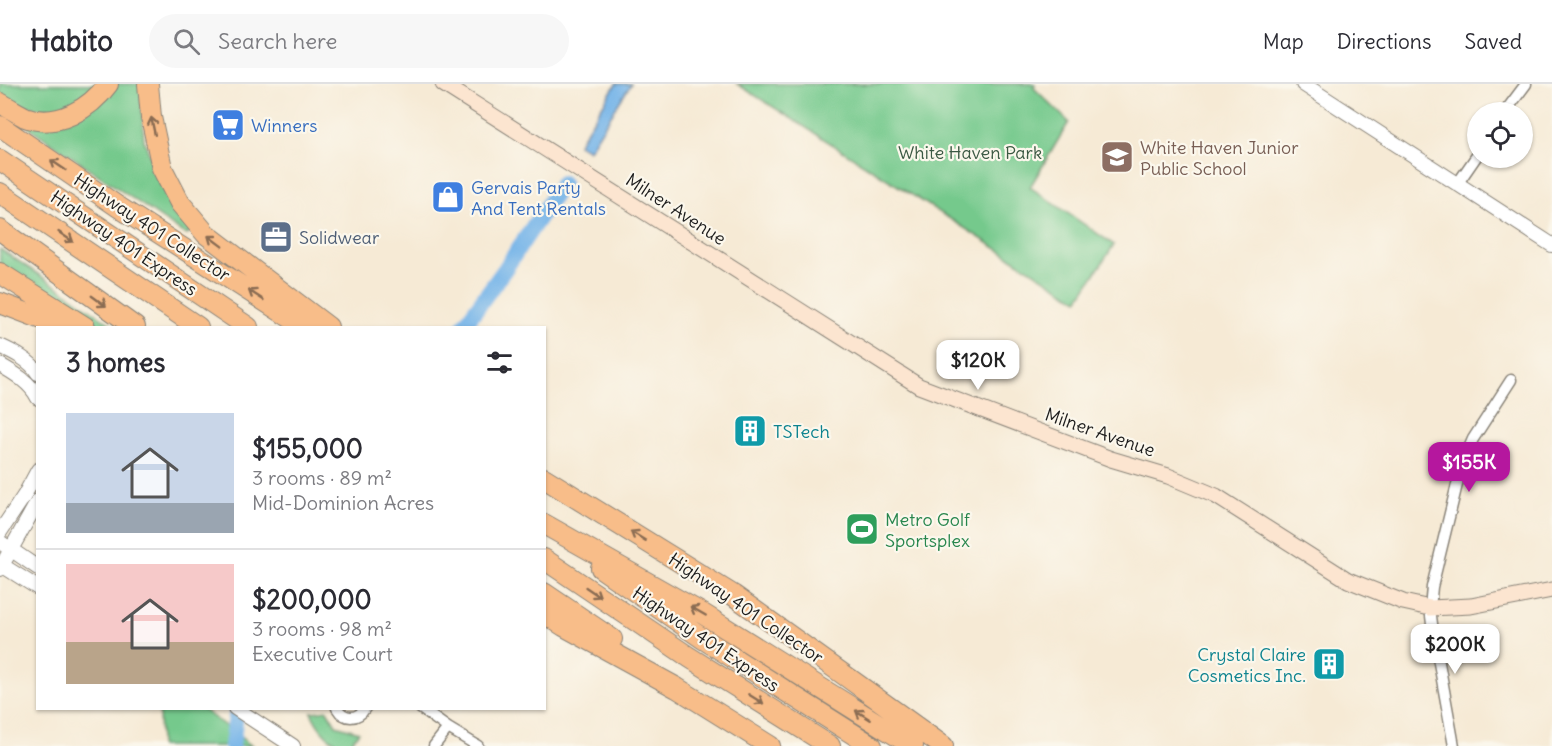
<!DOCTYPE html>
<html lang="en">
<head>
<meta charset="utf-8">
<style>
  :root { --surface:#fff; --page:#f7f7f7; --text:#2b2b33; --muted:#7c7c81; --line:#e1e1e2; --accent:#b5179e }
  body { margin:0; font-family:Delius,sans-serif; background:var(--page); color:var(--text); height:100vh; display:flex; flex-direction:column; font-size:22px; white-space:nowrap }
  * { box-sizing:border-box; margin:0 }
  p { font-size:20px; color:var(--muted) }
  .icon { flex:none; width:33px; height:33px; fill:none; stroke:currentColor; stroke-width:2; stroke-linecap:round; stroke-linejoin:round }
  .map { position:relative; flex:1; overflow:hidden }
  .drawer { position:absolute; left:36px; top:242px; width:510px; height:384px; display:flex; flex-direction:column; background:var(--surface); border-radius:0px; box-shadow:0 2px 4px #0004 }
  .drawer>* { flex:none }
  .tools { position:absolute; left:1467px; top:18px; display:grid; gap:12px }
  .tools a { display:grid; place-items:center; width:66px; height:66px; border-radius:50%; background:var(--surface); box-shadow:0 2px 4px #0004; font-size:30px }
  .price { position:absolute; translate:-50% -51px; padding:0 14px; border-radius:12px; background:#fff; color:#222; font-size:20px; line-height:39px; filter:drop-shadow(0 2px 3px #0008) }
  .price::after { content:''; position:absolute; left:50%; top:36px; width:18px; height:14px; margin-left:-9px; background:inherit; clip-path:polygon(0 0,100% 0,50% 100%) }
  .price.current { background:var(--accent); color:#fff }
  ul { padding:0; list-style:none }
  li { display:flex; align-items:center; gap:18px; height:150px; padding:0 30px }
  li+li { border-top:2px solid var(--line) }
  li span { display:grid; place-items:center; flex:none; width:168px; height:120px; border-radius:0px; color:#555 }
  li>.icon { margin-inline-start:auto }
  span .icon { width:72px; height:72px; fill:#fffc; stroke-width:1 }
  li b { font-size:26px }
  h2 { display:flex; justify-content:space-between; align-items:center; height:72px; padding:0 30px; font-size:26px }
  header { display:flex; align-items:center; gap:36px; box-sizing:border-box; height:84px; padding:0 30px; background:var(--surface); border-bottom:2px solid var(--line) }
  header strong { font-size:28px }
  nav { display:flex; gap:33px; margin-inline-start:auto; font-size:21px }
  .search { width:420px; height:54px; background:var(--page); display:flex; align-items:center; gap:15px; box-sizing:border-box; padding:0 21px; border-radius:33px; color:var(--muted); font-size:22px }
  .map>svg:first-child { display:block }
  .green { fill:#75c98c; stroke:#487254; stroke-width:1.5 }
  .water { fill:#74b4e8; stroke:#486882; stroke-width:1.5 }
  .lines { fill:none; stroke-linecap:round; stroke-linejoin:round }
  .river { stroke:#74b4e8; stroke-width:16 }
  .minor-casing { stroke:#898378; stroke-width:13 }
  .tertiary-casing { stroke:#898378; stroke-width:16 }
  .secondary-casing { stroke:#898378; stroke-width:17 }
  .motorway-casing { stroke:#898378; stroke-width:22 }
  .minor { stroke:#fff; stroke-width:10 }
  .tertiary { stroke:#fff; stroke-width:14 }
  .secondary { stroke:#fce5d0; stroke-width:15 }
  .motorway { stroke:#f8bd89; stroke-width:20 }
  .oneway { stroke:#8a6c52 }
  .labels { text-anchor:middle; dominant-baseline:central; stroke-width:4.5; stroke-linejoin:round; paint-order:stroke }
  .shop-label { font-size:18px; fill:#366cbe; stroke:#fbf7ec; text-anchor:start }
  .education-label { font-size:18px; fill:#785e54; stroke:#fbf7ec; text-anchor:start }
  .park-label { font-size:18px; fill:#3b5943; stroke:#fbf7ec }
  .street-label { font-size:18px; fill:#1c1c1c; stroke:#fbf7ec }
  .service-label { font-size:18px; fill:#4e5e75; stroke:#fbf7ec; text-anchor:start }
  .culture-label { font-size:18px; fill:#0d838f; stroke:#fbf7ec; text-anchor:start }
  .leisure-label { font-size:18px; fill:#27864d; stroke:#fbf7ec; text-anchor:start }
</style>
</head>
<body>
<header>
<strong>Habito</strong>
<div class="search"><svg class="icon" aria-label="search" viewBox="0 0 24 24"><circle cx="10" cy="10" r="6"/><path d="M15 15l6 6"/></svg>Search here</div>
<nav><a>Map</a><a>Directions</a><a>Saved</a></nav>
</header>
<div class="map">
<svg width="1552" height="662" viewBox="0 0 1552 662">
  <rect width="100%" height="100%" fill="#fbf7ec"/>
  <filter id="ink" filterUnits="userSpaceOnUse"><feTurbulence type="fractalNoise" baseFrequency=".0167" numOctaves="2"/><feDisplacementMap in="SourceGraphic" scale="12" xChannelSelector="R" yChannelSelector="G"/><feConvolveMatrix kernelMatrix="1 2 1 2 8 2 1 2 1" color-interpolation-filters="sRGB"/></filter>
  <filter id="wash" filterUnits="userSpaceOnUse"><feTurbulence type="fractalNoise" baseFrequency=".008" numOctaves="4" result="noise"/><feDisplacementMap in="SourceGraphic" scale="24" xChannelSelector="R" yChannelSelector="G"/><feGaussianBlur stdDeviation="1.35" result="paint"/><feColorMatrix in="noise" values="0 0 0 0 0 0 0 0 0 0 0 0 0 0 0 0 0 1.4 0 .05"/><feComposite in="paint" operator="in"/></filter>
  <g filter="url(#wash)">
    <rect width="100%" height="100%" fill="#f6ead5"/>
    <!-- green -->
    <path class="green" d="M 0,0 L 100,0 L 80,19 L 52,26 L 22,22 L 0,11 Z
      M 115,0 L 140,0 L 144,56 L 161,101 L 192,146 L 186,151 L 18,36 L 36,38 Z
      M 737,0 L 1035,0 L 1034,4 L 1069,38 L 1030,103 L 1114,161 L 1078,216 Z
      M 0,165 L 61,205 L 115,243 L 94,243 L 0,182 Z
      M 159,624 L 201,624 L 252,662 L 160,662 Z
      M 327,626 L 336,641 L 359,648 L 352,657 L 354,658 L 351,662 C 332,662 318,645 311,628 Z"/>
    <!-- water -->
    <path class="water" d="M 616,0 L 631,0 L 589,66 L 578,60 Z"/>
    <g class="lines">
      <!-- river -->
      <path class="river" d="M 463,243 L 505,185 L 562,99
        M 232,662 L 237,624"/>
    </g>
  </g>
  <g filter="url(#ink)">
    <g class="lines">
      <!-- minor casing -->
      <g class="minor-casing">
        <path id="minor" d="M 1505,28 L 1526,0
          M 1458,99 L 1478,70
          M 337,624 C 344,636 358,636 365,624
          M 420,624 L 448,644 L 478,662
          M 434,662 L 448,644
          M 1454,662 L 1432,540 L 1430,524 L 1432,503 L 1462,380 L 1473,355 L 1511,296"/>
      </g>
      <!-- tertiary casing -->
      <g class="tertiary-casing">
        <path id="tertiary" d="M 1303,0 L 1552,161
          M 0,262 C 13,268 30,276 38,289
          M 0,281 C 14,289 31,299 38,314
          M 0,448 L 24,412 L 38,386
          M 0,458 L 38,484
          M 0,480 L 38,504
          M 0,485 L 38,417
          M 235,624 L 293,662"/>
      </g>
      <!-- secondary casing -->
      <g class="secondary-casing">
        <path id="secondary" d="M 443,0 L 919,302 L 1111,375 L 1168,392 L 1216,412 L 1348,496 L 1403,518 L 1430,524 L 1471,522 L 1552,506"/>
      </g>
      <!-- motorway casing -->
      <g class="motorway-casing">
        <path id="motorway" d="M 148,0 L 151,33 L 162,84 L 180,119 L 206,150 L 328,243
          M 0,19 C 8,23 17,29 25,33 C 57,45 90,25 108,0
          M 0,42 L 117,122 L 305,243
          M 0,76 L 248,243
          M 0,109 L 198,243
          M 0,146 L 135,243
          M 0,189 L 85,243
          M 0,219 L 63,243
          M 544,394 L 733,511 L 943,662
          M 544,440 L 703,530 L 913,662
          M 544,475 L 689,573 L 830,662
          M 601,484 L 702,554 L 872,662
          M 544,509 L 612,555
          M 544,529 L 564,542 L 677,604 L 770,662"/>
      </g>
      <!-- minor -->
      <use href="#minor" class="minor"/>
      <!-- tertiary -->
      <use href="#tertiary" class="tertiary"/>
      <!-- secondary -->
      <use href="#secondary" class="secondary"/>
      <!-- motorway -->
      <use href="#motorway" class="motorway"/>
    </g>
    <!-- one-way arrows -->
    <defs><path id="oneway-shaft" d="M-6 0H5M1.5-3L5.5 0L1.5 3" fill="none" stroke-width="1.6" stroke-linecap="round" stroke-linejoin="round" transform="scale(1.5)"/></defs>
    <g class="oneway">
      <use href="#oneway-shaft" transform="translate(153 42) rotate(-102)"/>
      <use href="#oneway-shaft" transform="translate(58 81) rotate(-146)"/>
      <use href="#oneway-shaft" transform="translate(66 153) rotate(34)"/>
      <use href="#oneway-shaft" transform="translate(215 157) rotate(-143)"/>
      <use href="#oneway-shaft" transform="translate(256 211) rotate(-147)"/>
      <use href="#oneway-shaft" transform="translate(99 217) rotate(36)"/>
      <use href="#oneway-shaft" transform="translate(638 452) rotate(-148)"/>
      <use href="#oneway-shaft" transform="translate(593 508) rotate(34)"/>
      <use href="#oneway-shaft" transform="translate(698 527) rotate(-150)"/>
      <use href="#oneway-shaft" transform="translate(756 615) rotate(32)"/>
      <use href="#oneway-shaft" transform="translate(863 631) rotate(-148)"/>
    </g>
  </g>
  <!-- icons -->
  <defs>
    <g id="supermarket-square" transform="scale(1.725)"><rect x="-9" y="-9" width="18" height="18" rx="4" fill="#3f7fe0" stroke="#fbf7ec"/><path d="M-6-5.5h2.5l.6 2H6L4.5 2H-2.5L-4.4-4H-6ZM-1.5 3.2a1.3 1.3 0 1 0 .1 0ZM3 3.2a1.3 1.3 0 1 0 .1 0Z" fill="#fff"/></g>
    <g id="school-square" transform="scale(1.725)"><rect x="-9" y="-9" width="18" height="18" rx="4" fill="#8d6e63" stroke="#fbf7ec"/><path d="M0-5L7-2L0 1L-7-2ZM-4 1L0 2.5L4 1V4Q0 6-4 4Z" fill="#fff"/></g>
    <g id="shop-square" transform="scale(1.725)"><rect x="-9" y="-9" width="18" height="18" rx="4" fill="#3f7fe0" stroke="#fbf7ec"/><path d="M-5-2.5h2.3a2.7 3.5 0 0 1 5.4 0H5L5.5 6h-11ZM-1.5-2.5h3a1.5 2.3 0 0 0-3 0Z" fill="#fff"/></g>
    <g id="office-square" transform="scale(1.725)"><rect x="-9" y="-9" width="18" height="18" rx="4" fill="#5c6f8a" stroke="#fbf7ec"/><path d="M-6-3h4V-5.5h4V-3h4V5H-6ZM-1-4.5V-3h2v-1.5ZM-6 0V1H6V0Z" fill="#fff"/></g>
    <g id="building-square" transform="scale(1.725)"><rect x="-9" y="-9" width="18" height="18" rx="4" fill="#0f9aa8" stroke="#fbf7ec"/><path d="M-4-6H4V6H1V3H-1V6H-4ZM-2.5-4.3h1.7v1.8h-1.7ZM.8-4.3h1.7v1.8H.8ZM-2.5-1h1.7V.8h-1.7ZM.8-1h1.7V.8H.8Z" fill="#fff"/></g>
    <g id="stadium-square" transform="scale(1.725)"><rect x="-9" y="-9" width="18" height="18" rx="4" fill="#2e9e5b" stroke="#fbf7ec"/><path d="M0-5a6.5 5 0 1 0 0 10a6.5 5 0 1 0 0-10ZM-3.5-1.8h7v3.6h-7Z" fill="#fff"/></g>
  </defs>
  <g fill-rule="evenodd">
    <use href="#supermarket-square" x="228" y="41"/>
    <use href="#school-square" x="1117" y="73"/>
    <use href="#shop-square" x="448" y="113"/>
    <use href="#office-square" x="276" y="153"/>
    <use href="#building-square" x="750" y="347"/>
    <use href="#stadium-square" x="862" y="445"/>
    <use href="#building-square" x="1329" y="580"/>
  </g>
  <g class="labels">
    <!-- shop labels -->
    <g class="shop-label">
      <text x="251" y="41">Winners</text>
      <text x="471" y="103">Gervais Party<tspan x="471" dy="21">And Tent Rentals</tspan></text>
    </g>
    <!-- education labels -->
    <g class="education-label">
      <text x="1140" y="63">White Haven Junior<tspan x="1140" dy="21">Public School</tspan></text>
    </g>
    <!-- park labels -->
    <g class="park-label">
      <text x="970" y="68">White Haven Park</text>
    </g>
    <!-- street labels -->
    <g class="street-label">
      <text transform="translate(676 125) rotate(33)">Milner Avenue</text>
      <text transform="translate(152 143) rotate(33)">Highway 401 Collector</text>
      <text transform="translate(124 159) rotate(34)">Highway 401 Express</text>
      <text transform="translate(1100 348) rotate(19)">Milner Avenue</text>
      <text transform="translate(746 524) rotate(34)">Highway 401 Collector</text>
      <text transform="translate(706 555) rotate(34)">Highway 401 Express</text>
    </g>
    <!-- service labels -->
    <g class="service-label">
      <text x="299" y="153">Solidwear</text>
    </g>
    <!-- culture labels -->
    <g class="culture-label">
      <text x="773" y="347">TSTech</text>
      <text x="1306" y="570" text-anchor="end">Crystal Claire<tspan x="1306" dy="21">Cosmetics Inc.</tspan></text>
    </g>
    <!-- leisure labels -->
    <g class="leisure-label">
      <text x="885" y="435">Metro Golf<tspan x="885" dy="21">Sportsplex</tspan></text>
    </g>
  </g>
</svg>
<div class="tools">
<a><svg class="icon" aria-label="locate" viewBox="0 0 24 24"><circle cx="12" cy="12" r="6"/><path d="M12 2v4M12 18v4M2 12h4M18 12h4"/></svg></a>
</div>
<b class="price" style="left:978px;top:307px">$120K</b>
<b class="price current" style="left:1469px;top:409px">$155K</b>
<b class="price" style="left:1455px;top:591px">$200K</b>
<section class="drawer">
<h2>3 homes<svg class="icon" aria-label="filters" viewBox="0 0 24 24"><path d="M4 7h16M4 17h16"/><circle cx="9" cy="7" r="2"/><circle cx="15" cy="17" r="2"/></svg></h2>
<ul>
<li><span style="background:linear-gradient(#c9d6e8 75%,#9aa5b1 0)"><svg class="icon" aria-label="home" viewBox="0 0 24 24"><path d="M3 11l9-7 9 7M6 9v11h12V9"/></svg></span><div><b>$155,000</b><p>3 rooms · 89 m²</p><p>Mid-Dominion Acres</p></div></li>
<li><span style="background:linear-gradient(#f6c9c9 65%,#b9a48a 0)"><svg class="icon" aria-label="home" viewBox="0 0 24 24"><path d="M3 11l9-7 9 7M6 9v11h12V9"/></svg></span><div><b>$200,000</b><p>3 rooms · 98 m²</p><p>Executive Court</p></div></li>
</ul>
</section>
</div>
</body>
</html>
